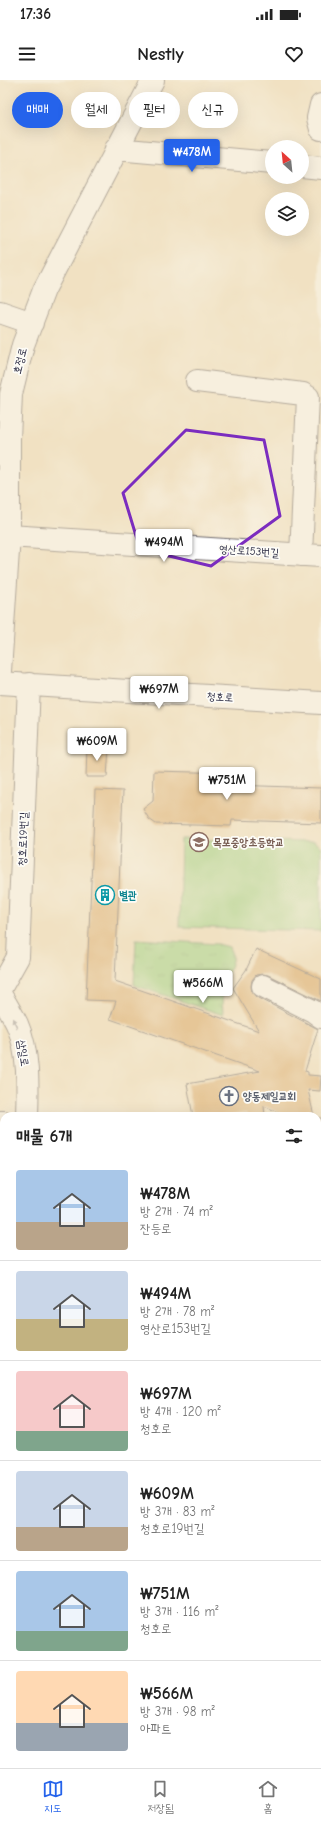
<!DOCTYPE html>
<html lang="ko">
<head>
<meta charset="utf-8">
<style>
  :root { --surface:#fff; --page:#f2f2f2; --text:#222; --muted:#767676; --line:#e0e0e0; --accent:#2563eb }
  body { margin:0; font-family:"Comic Neue","Poor Story",sans-serif; background:var(--page); color:var(--text); height:100vh; display:flex; flex-direction:column; font-size:15px; white-space:nowrap }
  * { box-sizing:border-box; margin:0 }
  p { font-size:13px; color:var(--muted) }
  .icon { flex:none; width:22px; height:22px; fill:none; stroke:currentColor; stroke-width:2; stroke-linecap:round; stroke-linejoin:round }
  .map { position:relative; flex:1; overflow:hidden }
  .side { position:absolute; left:0px; top:1032px; width:321px; height:656px; display:flex; flex-direction:column; background:var(--surface); border-radius:12px 12px 0 0; box-shadow:0 4px 16px #0002 }
  .side>* { flex:none }
  .guide { position:absolute; left:12px; top:12px; width:297px; height:36px; display:flex; gap:8px }
  .needle { width:26px; rotate:333deg }
  .buttons { position:absolute; left:265px; top:60px; display:grid; gap:8px }
  .buttons a { display:grid; place-items:center; width:44px; height:44px; border-radius:50%; background:var(--surface); box-shadow:0 4px 16px #0002; font-size:20px }
  .price { position:absolute; translate:-50% -34px; padding:0 9px; border-radius:4px; background:#fff; color:#222; font-size:13px; line-height:26px; filter:drop-shadow(0 1px 2px #0008) }
  .price::after { content:''; position:absolute; left:50%; top:24px; width:12px; height:9px; margin-left:-6px; background:inherit; clip-path:polygon(0 0,100% 0,50% 100%) }
  .price.active { background:var(--accent); color:#fff }
  ul { padding:0; list-style:none }
  li { display:flex; align-items:center; gap:12px; height:100px; padding:0 16px }
  li+li { border-top:1px solid var(--line) }
  li span { display:grid; place-items:center; flex:none; width:112px; height:80px; border-radius:4px; color:#555 }
  li>.icon { margin-inline-start:auto }
  span .icon { width:48px; height:48px; fill:#fffc; stroke-width:1 }
  li b { font-size:17px }
  h2 { display:flex; justify-content:space-between; align-items:center; height:48px; padding:0 16px; font-size:17px }
  .chip { padding:0 14px; border-radius:18px; background:var(--surface); box-shadow:0 4px 16px #0002; font-size:14px; line-height:36px }
  .chip.active { background:var(--accent); color:#fff }
  .status { display:flex; justify-content:space-between; align-items:center; height:28px; padding:0 20px; background:var(--surface); direction:ltr }
  .status svg { height:11px; fill:currentColor }
  header { display:flex; justify-content:space-between; align-items:center; height:52px; padding:0 16px; background:var(--surface); font-size:18px; font-weight:700 }
  .menu { display:flex; justify-content:space-around; align-items:center; height:56px; border-top:1px solid var(--line); background:var(--surface); font-size:11px; color:var(--muted) }
  .menu a { display:grid; justify-items:center; gap:2px }
  .menu .active { color:var(--accent) }
  .map>svg:first-child { display:block }
  .green { fill:#9cd588; stroke:#5f7c62 }
  .park { fill:url(#park-tufts); stroke:#5f7c62 }
  .building { fill:#d9a564 }
  .lines { fill:none; stroke-linecap:round; stroke-linejoin:round }
  .minor-casing { stroke:#6a656a; stroke-width:24 }
  .minor { stroke:#fff; stroke-width:22 }
  .oneway { fill:#9c9ca7 }
  .marked { fill:none; stroke:#7b2cbf; stroke-width:3; stroke-linejoin:round }
  .labels { text-anchor:middle; dominant-baseline:central; stroke-width:3.5; stroke-linejoin:round; paint-order:stroke }
  .street-label { font-size:11px; fill:#22223b; stroke:#fdfcf7 }
  .education-label { font-size:11px; font-weight:bold; fill:#785e54; stroke:#fdfcf7; text-anchor:start }
  .culture-label { font-size:11px; font-weight:bold; fill:#0d838f; stroke:#fdfcf7; text-anchor:start }
  .worship-label { font-size:11px; font-weight:bold; fill:#5b616d; stroke:#fdfcf7; text-anchor:start }
</style>
</head>
<body>
<div class="status"><b>17:36</b><svg viewBox="0 0 49 12"><path d="M0 12V9h3v3zM5 12V6h3v6zM10 12V3h3v9zM15 12V0h3v12zM26 1h20v11H26zM47 4h2v5h-2z"/></svg></div>
<header><svg class="icon" aria-label="menu" viewBox="0 0 24 24"><path d="M4 6h16M4 12h16M4 18h16"/></svg>Nestly<svg class="icon" aria-label="heart" viewBox="0 0 24 24"><path d="M12 20l-8-8c-3-5 5-10 8-4 3-6 11-1 8 4z"/></svg></header>
<div class="map">
<svg width="321" height="1688" viewBox="0 0 321 1688">
  <defs>
    <pattern id="park-tufts" width="24" height="20" patternUnits="userSpaceOnUse"><rect width="24" height="20" fill="#9cd588"/><path d="M3 7l-1-3M5 7V3M7 7l1-3M15 17l-1-3M17 17v-4M19 17l1-3" fill="none" stroke="#86b776"/></pattern>
  </defs>
  <rect width="100%" height="100%" fill="#fdfcf7"/>
  <filter id="ink" filterUnits="userSpaceOnUse"><feTurbulence type="fractalNoise" baseFrequency=".025" numOctaves="2"/><feDisplacementMap in="SourceGraphic" scale="8" xChannelSelector="R" yChannelSelector="G"/><feConvolveMatrix kernelMatrix="1 2 1 2 8 2 1 2 1" color-interpolation-filters="sRGB"/></filter>
  <filter id="wash" filterUnits="userSpaceOnUse"><feTurbulence type="fractalNoise" baseFrequency=".012" numOctaves="4" result="noise"/><feDisplacementMap in="SourceGraphic" scale="16" xChannelSelector="R" yChannelSelector="G"/><feGaussianBlur stdDeviation="0.9" result="paint"/><feColorMatrix in="noise" values="0 0 0 0 0 0 0 0 0 0 0 0 0 0 0 0 0 1.4 0 .05"/><feComposite in="paint" operator="in"/></filter>
  <g filter="url(#wash)">
    <rect width="100%" height="100%" fill="#f1e1c2"/>
    <!-- green -->
    <path class="green" d="M 181,759 L 314,762 L 321,767 L 321,851 L 179,847 Z"/>
    <!-- park -->
    <path class="park" d="M 136,859 L 218,864 L 229,867 L 233,877 L 222,915 L 223,935 L 134,905 Z"/>
    <g id="blocks">
      <!-- building -->
      <path class="building" d="M 87,667 L 109,667 L 107,697 L 86,697 Z
        M 154,691 L 232,693 L 232,705 L 321,708 L 321,743 L 232,740 L 231,746 L 156,744 L 149,739 L 143,729 L 153,721 Z
        M 95,710 L 123,711 L 115,901 L 259,951 L 233,908 L 246,890 L 256,869 L 321,899 L 321,921 L 268,895 L 263,894 L 256,895 L 252,900 L 251,906 L 252,913 L 257,917 L 318,949 L 305,991 L 308,992 L 308,995 L 321,996 L 320,1011 L 308,1010 L 314,1036 L 287,1036 L 264,1026 L 265,1036 L 246,1036 L 246,1033 L 228,1036 L 193,1036 L 187,1004 L 260,991 L 110,939 L 116,921 L 86,920 Z"/>
    </g>
  </g>
  <g filter="url(#ink)">
    <use href="#blocks" fill-opacity="0" stroke="#6a656a" stroke-width="1"/>
    <g class="lines">
      <!-- minor casing -->
      <g class="minor-casing">
        <path id="minor" d="M 321,25 L 318,38 L 321,49
          M 116,69 L 272,83
          M 302,86 L 321,88
          M 0,232 L 32,243
          M 197,301 L 303,314 L 308,317 L 301,475
          M 9,456 L 321,476
          M 0,591 L 9,456 L 9,359 L 11,314 L 23,265 L 44,210 L 153,0
          M 0,603 L 321,623
          M 263,906 L 313,931 L 321,937
          M 0,909 L 18,877 L 29,604
          M 0,914 C 6,924 12,934 17,944 C 29,971 28,1007 27,1036
          M 0,1042 L 4,1042
          M 317,1049 L 321,1051
          M 317,1223 L 321,1222
          M 0,1251 L 4,1247
          M 0,1296 L 4,1295
          M 317,1458 L 321,1458
          M 0,1525 L 4,1525
          M 155,1684 L 155,1688
          M 315,1684 L 316,1688
          M 22,1688 L 22,1684
          M 183,1688 L 203,1684"/>
      </g>
      <!-- minor -->
      <use href="#minor" class="minor"/>
    </g>
    <!-- one-way arrows -->
    <defs><path id="oneway-solid" d="M-6-.8H1V-3.2L6.5 0L1 3.2V.8H-6Z"/></defs>
    <use class="oneway" href="#oneway-solid" transform="translate(15 943) rotate(-115)"/>
  </g>
  <!-- marked area -->
  <path d="M0 0H321V1688H0ZM 186,350 L 264,360 L 280,436 L 211,486 L 140,469 L 123,413 Z" fill="#f1e1c2" fill-opacity=".55" fill-rule="evenodd"/>
  <path class="marked" d="M 186,350 L 264,360 L 280,436 L 211,486 L 140,469 L 123,413 Z"/>
  <!-- icons -->
  <defs>
    <g id="school-ring" transform="scale(1)"><circle r="9.5" fill="#fdfcf7" stroke="#8d6e63" stroke-width="1.5"/><path d="M0-5L7-2L0 1L-7-2ZM-4 1L0 2.5L4 1V4Q0 6-4 4Z" fill="#8d6e63"/></g>
    <g id="building-ring" transform="scale(1)"><circle r="9.5" fill="#fdfcf7" stroke="#0f9aa8" stroke-width="1.5"/><path d="M-4-6H4V6H1V3H-1V6H-4ZM-2.5-4.3h1.7v1.8h-1.7ZM.8-4.3h1.7v1.8H.8ZM-2.5-1h1.7V.8h-1.7ZM.8-1h1.7V.8H.8Z" fill="#0f9aa8"/></g>
    <g id="church-ring" transform="scale(1)"><circle r="9.5" fill="#fdfcf7" stroke="#6b7280" stroke-width="1.5"/><path d="M-1.2-6h2.4v3.5h3.3v2.4h-3.3V6h-2.4V-.1h-3.3v-2.4h3.3Z" fill="#6b7280"/></g>
  </defs>
  <g fill-rule="evenodd">
    <use href="#school-ring" x="199" y="762"/>
    <use href="#building-ring" x="105" y="815"/>
    <use href="#church-ring" x="229" y="1016"/>
  </g>
  <g class="labels">
    <!-- street labels -->
    <g class="street-label">
      <text transform="translate(20 281) rotate(-76)">호정로</text>
      <text transform="translate(249 471) rotate(4)">영산로153번길</text>
      <text transform="translate(220 617) rotate(4)">청호로</text>
      <text transform="translate(23 759) rotate(-88)">청호로19번길</text>
      <text transform="translate(23 973) rotate(81)">삼일로</text>
    </g>
    <!-- education labels -->
    <g class="education-label">
      <text x="213" y="762">목포중앙초등학교</text>
    </g>
    <!-- culture labels -->
    <g class="culture-label">
      <text x="119" y="815">별관</text>
    </g>
    <!-- worship labels -->
    <g class="worship-label">
      <text x="243" y="1016">양동제일교회</text>
    </g>
  </g>
</svg>
<div class="buttons">
<a><svg class="needle" viewBox="-14 -14 28 28"><path d="M0-13l5 13h-10z" fill="#e53935"/><path d="M0 13l5-13h-10z" fill="#767676"/></svg></a>
<a><svg class="icon" aria-label="layers" viewBox="0 0 24 24"><path d="M12 4l9 5-9 5-9-5zM3 14l9 5 9-5"/></svg></a>
</div>
<b class="price active" style="left:192px;top:93px">₩478M</b>
<b class="price" style="left:164px;top:483px">₩494M</b>
<b class="price" style="left:159px;top:630px">₩697M</b>
<b class="price" style="left:97px;top:682px">₩609M</b>
<b class="price" style="left:227px;top:721px">₩751M</b>
<b class="price" style="left:203px;top:924px">₩566M</b>
<div class="guide">
<a class="chip active">매매</a>
<a class="chip">월세</a>
<a class="chip">필터</a>
<a class="chip">신규</a>
</div>
<section class="side">
<h2>매물 6개<svg class="icon" aria-label="filters" viewBox="0 0 24 24"><path d="M4 7h16M4 17h16"/><circle cx="9" cy="7" r="2"/><circle cx="15" cy="17" r="2"/></svg></h2>
<ul>
<li><span style="background:linear-gradient(#a9c7e8 65%,#b9a48a 0)"><svg class="icon" aria-label="home" viewBox="0 0 24 24"><path d="M3 11l9-7 9 7M6 9v11h12V9"/></svg></span><div><b>₩478M</b><p>방 2개 · 74 m²</p><p>잔등로</p></div></li>
<li><span style="background:linear-gradient(#c9d6e8 60%,#c2b280 0)"><svg class="icon" aria-label="home" viewBox="0 0 24 24"><path d="M3 11l9-7 9 7M6 9v11h12V9"/></svg></span><div><b>₩494M</b><p>방 2개 · 78 m²</p><p>영산로153번길</p></div></li>
<li><span style="background:linear-gradient(#f6c9c9 75%,#7fa58c 0)"><svg class="icon" aria-label="home" viewBox="0 0 24 24"><path d="M3 11l9-7 9 7M6 9v11h12V9"/></svg></span><div><b>₩697M</b><p>방 4개 · 120 m²</p><p>청호로</p></div></li>
<li><span style="background:linear-gradient(#c9d6e8 70%,#b9a48a 0)"><svg class="icon" aria-label="home" viewBox="0 0 24 24"><path d="M3 11l9-7 9 7M6 9v11h12V9"/></svg></span><div><b>₩609M</b><p>방 3개 · 83 m²</p><p>청호로19번길</p></div></li>
<li><span style="background:linear-gradient(#a9c7e8 75%,#7fa58c 0)"><svg class="icon" aria-label="home" viewBox="0 0 24 24"><path d="M3 11l9-7 9 7M6 9v11h12V9"/></svg></span><div><b>₩751M</b><p>방 3개 · 116 m²</p><p>청호로</p></div></li>
<li><span style="background:linear-gradient(#ffd9b3 65%,#9aa5b1 0)"><svg class="icon" aria-label="home" viewBox="0 0 24 24"><path d="M3 11l9-7 9 7M6 9v11h12V9"/></svg></span><div><b>₩566M</b><p>방 3개 · 98 m²</p><p>아파트</p></div></li>
</ul>
</section>
</div>
<nav class="menu">
<a class="active"><svg class="icon" aria-label="map" viewBox="0 0 24 24"><path d="M3 6l6-2 6 2 6-2v14l-6 2-6-2-6 2zM9 4v14M15 6v14"/></svg>지도</a>
<a><svg class="icon" aria-label="saved" viewBox="0 0 24 24"><path d="M7 4h10v16l-5-4-5 4z"/></svg>저장됨</a>
<a><svg class="icon" aria-label="home" viewBox="0 0 24 24"><path d="M3 11l9-7 9 7M6 9v11h12V9"/></svg>홈</a>
</nav>
</body>
</html>
